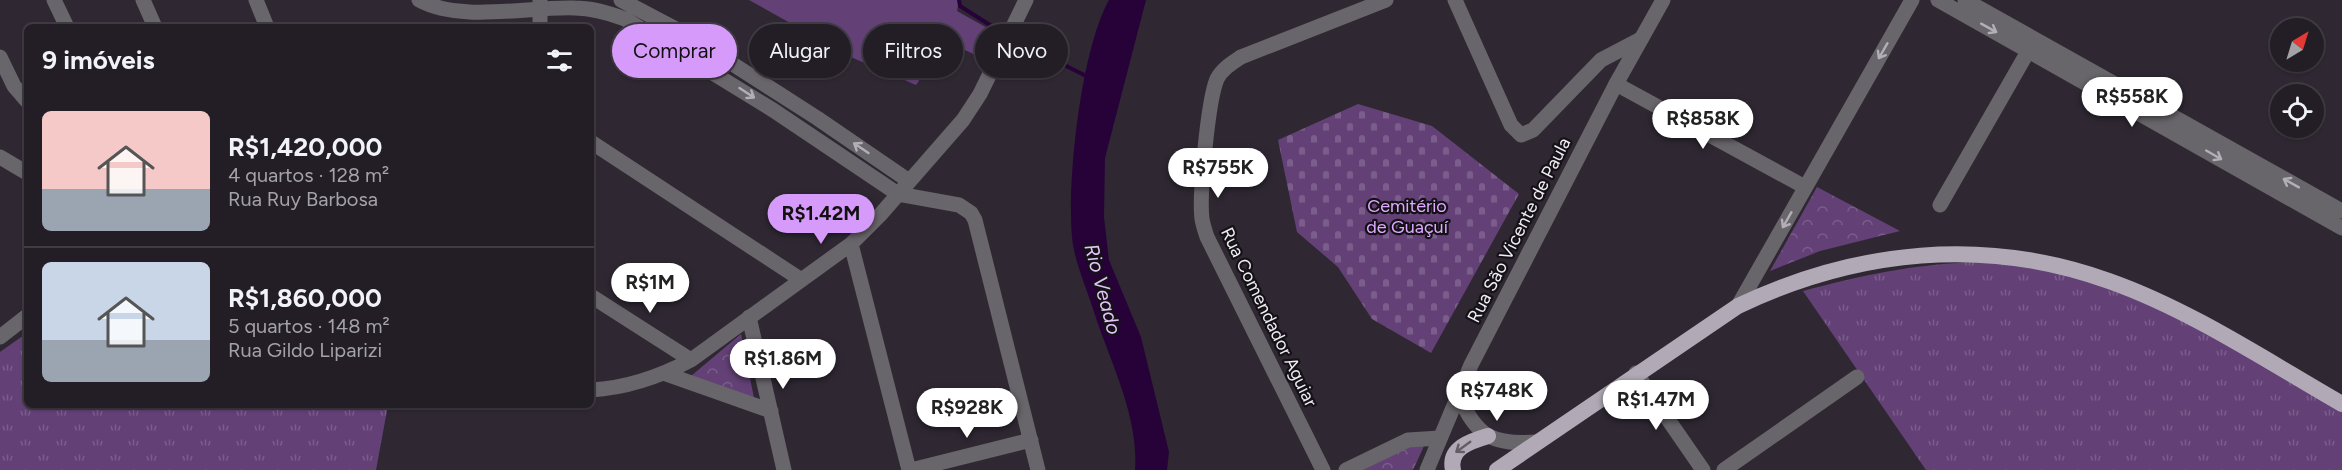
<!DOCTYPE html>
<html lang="pt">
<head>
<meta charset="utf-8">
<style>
  :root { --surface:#231e26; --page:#2f2b32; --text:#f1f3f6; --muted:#a3a2a7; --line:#403c43; --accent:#d69bfa }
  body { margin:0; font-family:Figtree,sans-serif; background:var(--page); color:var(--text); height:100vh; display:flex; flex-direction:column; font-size:22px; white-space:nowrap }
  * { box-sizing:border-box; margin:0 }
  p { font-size:20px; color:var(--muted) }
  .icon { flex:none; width:33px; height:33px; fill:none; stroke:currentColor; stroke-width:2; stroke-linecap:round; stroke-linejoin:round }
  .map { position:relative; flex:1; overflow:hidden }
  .panel { position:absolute; left:24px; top:24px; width:570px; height:384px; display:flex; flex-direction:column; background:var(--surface); border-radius:9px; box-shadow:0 2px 4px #0004,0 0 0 2px var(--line) }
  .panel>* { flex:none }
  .hud { position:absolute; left:612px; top:24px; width:570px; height:54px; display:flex; gap:12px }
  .needle { width:39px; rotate:38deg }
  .controls { position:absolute; left:2270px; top:18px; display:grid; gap:12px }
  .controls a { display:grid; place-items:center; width:54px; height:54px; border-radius:50%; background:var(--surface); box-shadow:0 2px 4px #0004,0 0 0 2px var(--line); font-size:30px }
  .price { position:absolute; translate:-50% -51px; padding:0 14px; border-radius:21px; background:#fff; color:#222; font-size:20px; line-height:39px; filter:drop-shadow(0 2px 3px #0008) }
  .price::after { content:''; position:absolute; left:50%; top:36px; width:18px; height:14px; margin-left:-9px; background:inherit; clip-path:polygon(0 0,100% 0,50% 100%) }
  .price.on { background:var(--accent); color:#111 }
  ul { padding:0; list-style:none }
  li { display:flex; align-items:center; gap:18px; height:150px; padding:0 18px }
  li+li { border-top:2px solid var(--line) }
  li span { display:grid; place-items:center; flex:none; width:168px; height:120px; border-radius:9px; color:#555 }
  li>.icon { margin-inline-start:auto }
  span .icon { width:72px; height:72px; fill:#fffc; stroke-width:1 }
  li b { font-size:26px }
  h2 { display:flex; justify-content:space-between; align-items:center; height:72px; padding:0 18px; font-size:26px }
  .pill { padding:0 21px; border-radius:27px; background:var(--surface); box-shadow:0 2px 4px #0004,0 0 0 2px var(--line); font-size:21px; line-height:54px }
  .pill.on { background:var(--accent); color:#111 }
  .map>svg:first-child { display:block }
  .grass { fill:url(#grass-tufts) }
  .cemetery { fill:url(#cemetery-stones) }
  .park { fill:url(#park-crowns) }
  .pitch { fill:#634177 }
  .water { fill:#270238 }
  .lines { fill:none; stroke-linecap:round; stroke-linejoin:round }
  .stream { stroke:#270238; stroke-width:4 }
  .minor { stroke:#68656b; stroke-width:15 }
  .tertiary { stroke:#68656b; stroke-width:15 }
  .trunk { stroke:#b1aab6; stroke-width:16 }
  .oneway { stroke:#b3afb6 }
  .oneway2 { stroke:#635e66 }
  .labels { text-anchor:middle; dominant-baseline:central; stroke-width:4.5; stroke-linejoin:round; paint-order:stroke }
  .park-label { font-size:18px; fill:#dfaaff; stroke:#151217 }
  .street-label { font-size:18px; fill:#f0ecf3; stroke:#151217 }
  .water-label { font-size:20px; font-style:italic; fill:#e3c4f7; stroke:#151217 }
</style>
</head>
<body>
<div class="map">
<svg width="2342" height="470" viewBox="0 0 2342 470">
  <defs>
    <pattern id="grass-tufts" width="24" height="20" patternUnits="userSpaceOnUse" patternTransform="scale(1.5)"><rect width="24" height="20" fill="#634177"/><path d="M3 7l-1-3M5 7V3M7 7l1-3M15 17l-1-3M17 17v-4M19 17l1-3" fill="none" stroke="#7a5d8b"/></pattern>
    <pattern id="cemetery-stones" width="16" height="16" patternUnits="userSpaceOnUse" patternTransform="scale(1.5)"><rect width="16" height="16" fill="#634177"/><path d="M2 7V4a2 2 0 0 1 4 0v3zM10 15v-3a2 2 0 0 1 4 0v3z" fill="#7a5d8b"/></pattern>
    <pattern id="park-crowns" width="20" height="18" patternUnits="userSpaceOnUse" patternTransform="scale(1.5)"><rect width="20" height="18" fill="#634177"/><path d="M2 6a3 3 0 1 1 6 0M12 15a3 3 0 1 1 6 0" fill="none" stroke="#7a5d8b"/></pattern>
  </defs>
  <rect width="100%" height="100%" fill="#2f2833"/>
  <!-- grass -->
  <path class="grass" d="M 1976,262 C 2011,264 2047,267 2080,278 C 2173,307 2257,363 2342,410 L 2342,470 L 1926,470 L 1803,291 C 1863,275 1915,264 1976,262 Z
    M 27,333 L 27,405 L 388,405 L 376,470 L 0,470 L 0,352 Z"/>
  <!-- cemetery -->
  <path class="cemetery" d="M 1358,104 L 1432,126 L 1519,194 L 1431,353 L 1372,319 L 1338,267 L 1297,232 L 1278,140 Z"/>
  <!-- park -->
  <path class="park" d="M 1817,187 L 1900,231 L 1820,251 L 1770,271 Z
    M 741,334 L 754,398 L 691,376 Z
    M 1411,445 L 1424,446 L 1413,470 L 1363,470 Z"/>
  <!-- pitch -->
  <path class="pitch" d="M 749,0 L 959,0 L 957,11 L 998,34 L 985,61 C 978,57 967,49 959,49 C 940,48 925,73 916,85 L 853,58 Z"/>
  <!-- water -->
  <path class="water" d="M 1109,0 L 1146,0 L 1105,158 L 1104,217 L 1109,260 L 1141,337 L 1169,452 L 1167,470 L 1135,470 C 1139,416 1110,362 1094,312 C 1087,289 1074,261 1072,237 C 1067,179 1081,50 1109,0 Z"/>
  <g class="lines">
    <!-- stream -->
    <path class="stream" d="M 959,0 L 960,6 L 1004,34
      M 1011,38 L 1090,78"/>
    <!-- minor -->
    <path class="minor" d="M 54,0 L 67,27
      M 143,0 L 155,27
      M 256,0 L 267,27
      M 419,0 C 461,23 529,6 575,8 C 593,8 609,13 625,19 L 773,110 L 898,194 L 959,205 L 971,213 L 975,220 L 1038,470
      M 621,0 L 689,36 L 817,118 L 909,181
      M 1455,0 L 1511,125 L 1521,135 L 1533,130 L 1601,60 L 1641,39
      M 540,27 L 540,0
      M 0,57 L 14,86 L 27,101
      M 1616,84 L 1805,187
      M 591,142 L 800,279
      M 0,157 L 27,173
      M 1940,205 L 2034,41
      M 851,244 L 909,470
      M 591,296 L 691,360
      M 749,317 L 784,470
      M 0,337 L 27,316
      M 1636,373 L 1703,470
      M 666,374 L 771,411
      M 591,390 C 628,388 659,377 691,360 L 851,244 L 880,215 L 963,120 L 980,94 L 1026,0
      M 911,470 L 1031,440
      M 1346,470 L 1408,440 L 1440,438
      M 1724,470 L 1857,377"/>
    <!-- tertiary -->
    <path class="tertiary" d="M 1938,0 L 2342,228
      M 1965,0 L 2342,211
      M 1738,306 L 1912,0
      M 1459,395 C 1476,438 1494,445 1538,442
      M 1323,470 L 1207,237 C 1205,231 1203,225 1202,219 C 1199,196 1208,100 1217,79 C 1222,69 1232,63 1241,57 L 1386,0
      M 1427,470 L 1471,365 L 1616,84 L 1663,0"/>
    <!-- trunk -->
    <path class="trunk" d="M 1453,470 C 1448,448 1471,441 1488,436
      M 1497,470 L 1738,306 C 1856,250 1984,236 2109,281 C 2191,310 2267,361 2342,404"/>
  </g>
  <!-- one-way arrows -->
  <defs><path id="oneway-shaft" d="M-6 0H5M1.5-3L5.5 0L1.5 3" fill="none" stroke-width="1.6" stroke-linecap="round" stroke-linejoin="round" transform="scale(1.5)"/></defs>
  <g class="oneway">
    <use href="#oneway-shaft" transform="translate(1989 28) rotate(29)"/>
    <use href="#oneway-shaft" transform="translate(1883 51) rotate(120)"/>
    <use href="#oneway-shaft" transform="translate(747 93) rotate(33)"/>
    <use href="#oneway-shaft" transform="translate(861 148) rotate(-146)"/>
    <use href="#oneway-shaft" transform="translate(2214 155) rotate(30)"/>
    <use href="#oneway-shaft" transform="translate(2291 183) rotate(-151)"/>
    <use href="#oneway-shaft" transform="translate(1787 220) rotate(120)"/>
  </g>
  <use class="oneway2" href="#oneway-shaft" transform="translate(1463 447) rotate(144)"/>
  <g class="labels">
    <!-- park labels -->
    <g class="park-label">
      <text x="1407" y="206">Cemitério<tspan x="1407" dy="21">de Guaçuí</tspan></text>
    </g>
    <!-- street labels -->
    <g class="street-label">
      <text transform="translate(1519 230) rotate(-63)">Rua São Vicente de Paula</text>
      <text transform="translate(1269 317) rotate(64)">Rua Comendador Aguiar</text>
    </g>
    <!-- water labels -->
    <g class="water-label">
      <text transform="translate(1103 289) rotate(75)">Rio Veado</text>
    </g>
  </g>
</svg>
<div class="controls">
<a><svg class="needle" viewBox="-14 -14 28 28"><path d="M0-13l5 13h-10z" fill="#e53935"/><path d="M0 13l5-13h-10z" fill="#a3a2a7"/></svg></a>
<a><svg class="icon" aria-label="locate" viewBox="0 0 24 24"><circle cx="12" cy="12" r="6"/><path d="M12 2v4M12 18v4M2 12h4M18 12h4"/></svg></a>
</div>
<b class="price" style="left:2132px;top:128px">R$558K</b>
<b class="price" style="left:1703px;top:150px">R$858K</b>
<b class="price" style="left:1218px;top:199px">R$755K</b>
<b class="price on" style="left:821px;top:245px">R$1.42M</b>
<b class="price" style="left:650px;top:314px">R$1M</b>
<b class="price" style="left:783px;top:390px">R$1.86M</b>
<b class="price" style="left:1497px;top:422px">R$748K</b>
<b class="price" style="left:1656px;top:431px">R$1.47M</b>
<b class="price" style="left:967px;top:439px">R$928K</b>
<div class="hud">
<a class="pill on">Comprar</a>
<a class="pill">Alugar</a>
<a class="pill">Filtros</a>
<a class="pill">Novo</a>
</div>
<section class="panel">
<h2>9 imóveis<svg class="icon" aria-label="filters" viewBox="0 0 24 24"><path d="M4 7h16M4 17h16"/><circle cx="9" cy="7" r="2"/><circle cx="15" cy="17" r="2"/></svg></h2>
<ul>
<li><span style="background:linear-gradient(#f6c9c9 65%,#9aa5b1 0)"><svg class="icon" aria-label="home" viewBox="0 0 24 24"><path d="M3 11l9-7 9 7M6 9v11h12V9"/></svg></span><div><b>R$1,420,000</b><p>4 quartos · 128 m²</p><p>Rua Ruy Barbosa</p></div></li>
<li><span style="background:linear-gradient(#c9d6e8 65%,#9aa5b1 0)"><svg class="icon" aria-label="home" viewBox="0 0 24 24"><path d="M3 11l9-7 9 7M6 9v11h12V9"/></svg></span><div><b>R$1,860,000</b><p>5 quartos · 148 m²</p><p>Rua Gildo Liparizi</p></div></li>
</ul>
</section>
</div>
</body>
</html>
